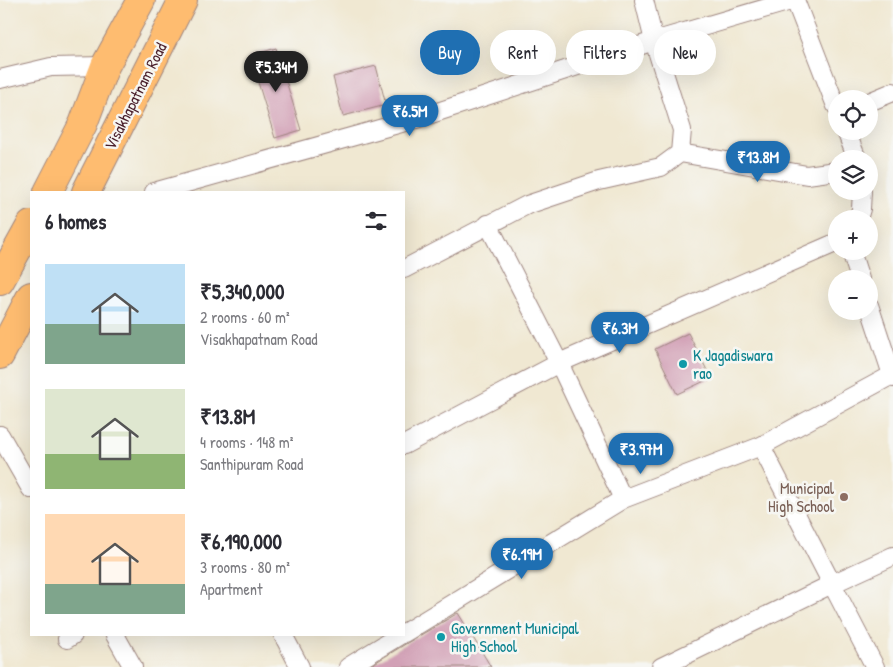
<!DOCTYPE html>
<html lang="en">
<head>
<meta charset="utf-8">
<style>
  :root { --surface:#fff; --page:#f2f2f3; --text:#2b2b33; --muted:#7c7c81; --accent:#1f6fb2 }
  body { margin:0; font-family:"Patrick Hand",sans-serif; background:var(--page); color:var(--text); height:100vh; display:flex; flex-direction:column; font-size:19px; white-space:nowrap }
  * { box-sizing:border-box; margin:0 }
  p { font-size:16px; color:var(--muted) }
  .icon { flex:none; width:28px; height:28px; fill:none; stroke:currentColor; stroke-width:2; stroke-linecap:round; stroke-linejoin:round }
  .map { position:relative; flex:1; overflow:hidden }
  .sheet { position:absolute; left:30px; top:191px; width:375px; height:445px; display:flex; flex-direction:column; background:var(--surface); border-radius:0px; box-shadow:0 5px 20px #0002 }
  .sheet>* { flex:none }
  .hud { position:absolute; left:420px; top:30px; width:398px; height:45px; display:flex; gap:10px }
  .buttons { position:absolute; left:828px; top:90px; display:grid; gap:10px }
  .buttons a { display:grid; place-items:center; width:50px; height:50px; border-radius:50%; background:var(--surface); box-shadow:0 5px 20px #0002; font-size:25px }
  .price { position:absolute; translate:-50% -42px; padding:0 11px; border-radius:18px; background:var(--accent); color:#fff; font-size:16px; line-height:32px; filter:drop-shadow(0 1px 2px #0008) }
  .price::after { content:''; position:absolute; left:50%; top:30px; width:15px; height:11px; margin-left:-8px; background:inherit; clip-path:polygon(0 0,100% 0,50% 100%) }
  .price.active { background:#222; color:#fff }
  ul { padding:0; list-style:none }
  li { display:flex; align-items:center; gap:15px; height:125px; padding:0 15px }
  li span { display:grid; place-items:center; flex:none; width:140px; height:100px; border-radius:0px; color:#555 }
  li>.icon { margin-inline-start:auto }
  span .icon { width:60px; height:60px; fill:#fffc; stroke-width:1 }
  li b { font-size:21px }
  h2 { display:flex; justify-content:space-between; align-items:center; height:60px; padding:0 15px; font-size:21px }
  .tag { padding:0 18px; border-radius:22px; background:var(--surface); box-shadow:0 5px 20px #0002; font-size:18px; line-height:45px }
  .tag.active { background:var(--accent); color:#fff }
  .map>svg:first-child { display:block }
  .building { fill:#d2a0b6 }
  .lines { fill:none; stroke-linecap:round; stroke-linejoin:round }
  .minor-casing { stroke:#9d847e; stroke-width:20 }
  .primary-casing { stroke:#9d847e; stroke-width:30 }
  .minor { stroke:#fff; stroke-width:18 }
  .primary { stroke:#febc70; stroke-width:28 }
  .culture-dot { fill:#0f9aa8; stroke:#f6f6f2; stroke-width:2 }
  .education-dot { fill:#8d6e63; stroke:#f6f6f2; stroke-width:2 }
  .labels { text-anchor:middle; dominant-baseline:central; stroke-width:5; stroke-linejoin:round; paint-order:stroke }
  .street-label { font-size:16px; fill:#4a1f2b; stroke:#f6f6f2 }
  .culture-label { font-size:16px; fill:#0d838f; stroke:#f6f6f2; text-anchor:start }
  .education-label { font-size:16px; fill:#785e54; stroke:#f6f6f2; text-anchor:end }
</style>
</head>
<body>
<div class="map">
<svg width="893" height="667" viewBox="0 0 893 667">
  <rect width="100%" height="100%" fill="#f6f6f2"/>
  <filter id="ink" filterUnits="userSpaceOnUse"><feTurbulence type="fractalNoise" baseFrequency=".02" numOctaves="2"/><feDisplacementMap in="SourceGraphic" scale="10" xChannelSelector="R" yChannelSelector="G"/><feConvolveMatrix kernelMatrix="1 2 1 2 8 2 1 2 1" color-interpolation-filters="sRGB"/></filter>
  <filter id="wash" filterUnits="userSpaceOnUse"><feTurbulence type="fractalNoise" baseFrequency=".0096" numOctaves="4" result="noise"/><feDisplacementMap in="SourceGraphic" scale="20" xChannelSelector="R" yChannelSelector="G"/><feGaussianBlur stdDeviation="1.12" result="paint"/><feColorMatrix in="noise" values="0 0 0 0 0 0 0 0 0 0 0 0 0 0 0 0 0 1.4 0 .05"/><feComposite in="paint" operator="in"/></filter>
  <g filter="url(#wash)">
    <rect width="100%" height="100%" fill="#f0e8d2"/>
    <g id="blocks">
      <!-- building -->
      <path class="building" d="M 276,48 L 301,130 L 275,138 L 250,56 Z
        M 376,66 L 386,105 L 343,116 L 333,77 Z
        M 688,333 L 711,378 L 677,394 L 655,349 Z
        M 458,613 L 491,667 L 368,667 L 407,643 Z"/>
    </g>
  </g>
  <g filter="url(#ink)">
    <use href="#blocks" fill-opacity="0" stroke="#9d847e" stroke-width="1"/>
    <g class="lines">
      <!-- minor casing -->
      <g class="minor-casing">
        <path id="minor" d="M 795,0 L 836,106
          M 0,79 L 51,67 L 105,66
          M 869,102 L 893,92
          M 846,131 L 857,159
          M 680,153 L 807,175 L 836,171
          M 154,192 L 419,118 L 654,41 L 794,0
          M 858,219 L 861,209 L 862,191
          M 488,224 L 559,363 L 623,499 L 761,446 L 832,584 L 893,556
          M 851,251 L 860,279
          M 404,269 L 527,205 L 599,181 L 661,167 L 680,153 L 682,130 L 654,41 L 644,0
          M 869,305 L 893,378
          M 0,435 L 31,489
          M 404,445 L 559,363 L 833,244 L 836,244
          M 761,446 L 892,375
          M 404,633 L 623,499
          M 115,635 L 133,667
          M 283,635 L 300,667
          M 67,639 L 73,635
          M 348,667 L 400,635
          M 661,667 L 832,584 L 875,667"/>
      </g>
      <!-- primary casing -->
      <g class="primary-casing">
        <path id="primary" d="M 48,192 L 83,124 L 105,66 L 141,0
          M 86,192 L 183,0
          M 0,281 L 31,225
          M 0,355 L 31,296"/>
      </g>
      <!-- minor -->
      <use href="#minor" class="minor"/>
      <!-- primary -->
      <use href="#primary" class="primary"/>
    </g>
  </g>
  <!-- markers -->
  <g class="culture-dot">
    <circle cx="683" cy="364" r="5"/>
    <circle cx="441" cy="637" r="5"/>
  </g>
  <circle class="education-dot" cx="844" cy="497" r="5"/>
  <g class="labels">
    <!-- street labels -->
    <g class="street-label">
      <text transform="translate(135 96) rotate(-63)">Visakhapatnam Road</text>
    </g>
    <!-- culture labels -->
    <g class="culture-label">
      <text x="693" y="355">K Jagadiswara<tspan x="693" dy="18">rao</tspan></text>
      <text x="451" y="628">Government Municipal<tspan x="451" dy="18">High School</tspan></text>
    </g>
    <!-- education labels -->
    <g class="education-label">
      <text x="834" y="488">Municipal<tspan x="834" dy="18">High School</tspan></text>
    </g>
  </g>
</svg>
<div class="buttons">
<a><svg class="icon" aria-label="locate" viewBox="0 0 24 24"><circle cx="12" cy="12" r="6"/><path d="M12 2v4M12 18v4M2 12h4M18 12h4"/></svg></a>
<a><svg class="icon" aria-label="layers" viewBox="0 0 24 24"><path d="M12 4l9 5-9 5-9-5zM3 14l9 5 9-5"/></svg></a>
<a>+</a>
<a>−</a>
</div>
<b class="price active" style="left:276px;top:93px">₹5.34M</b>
<b class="price" style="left:410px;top:137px">₹6.5M</b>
<b class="price" style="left:758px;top:183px">₹13.8M</b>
<b class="price" style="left:620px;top:354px">₹6.3M</b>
<b class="price" style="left:641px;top:475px">₹3.97M</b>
<b class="price" style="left:522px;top:580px">₹6.19M</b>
<div class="hud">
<a class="tag active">Buy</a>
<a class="tag">Rent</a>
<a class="tag">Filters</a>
<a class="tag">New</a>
</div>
<section class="sheet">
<h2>6 homes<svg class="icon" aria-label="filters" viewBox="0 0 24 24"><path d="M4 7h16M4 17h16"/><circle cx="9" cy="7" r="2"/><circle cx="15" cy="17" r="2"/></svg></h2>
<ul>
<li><span style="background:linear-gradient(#bfe0f5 60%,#7fa58c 0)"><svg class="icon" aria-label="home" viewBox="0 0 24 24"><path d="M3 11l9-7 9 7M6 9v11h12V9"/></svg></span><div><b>₹5,340,000</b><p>2 rooms · 60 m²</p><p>Visakhapatnam Road</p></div></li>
<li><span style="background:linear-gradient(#dfe7d0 65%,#8fb573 0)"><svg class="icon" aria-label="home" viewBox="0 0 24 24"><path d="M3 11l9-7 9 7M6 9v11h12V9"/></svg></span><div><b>₹13.8M</b><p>4 rooms · 148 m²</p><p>Santhipuram Road</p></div></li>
<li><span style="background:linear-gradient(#ffd9b3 70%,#7fa58c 0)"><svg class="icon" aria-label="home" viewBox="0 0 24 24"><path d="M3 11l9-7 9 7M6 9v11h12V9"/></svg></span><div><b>₹6,190,000</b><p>3 rooms · 80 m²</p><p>Apartment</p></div></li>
</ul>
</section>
</div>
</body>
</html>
